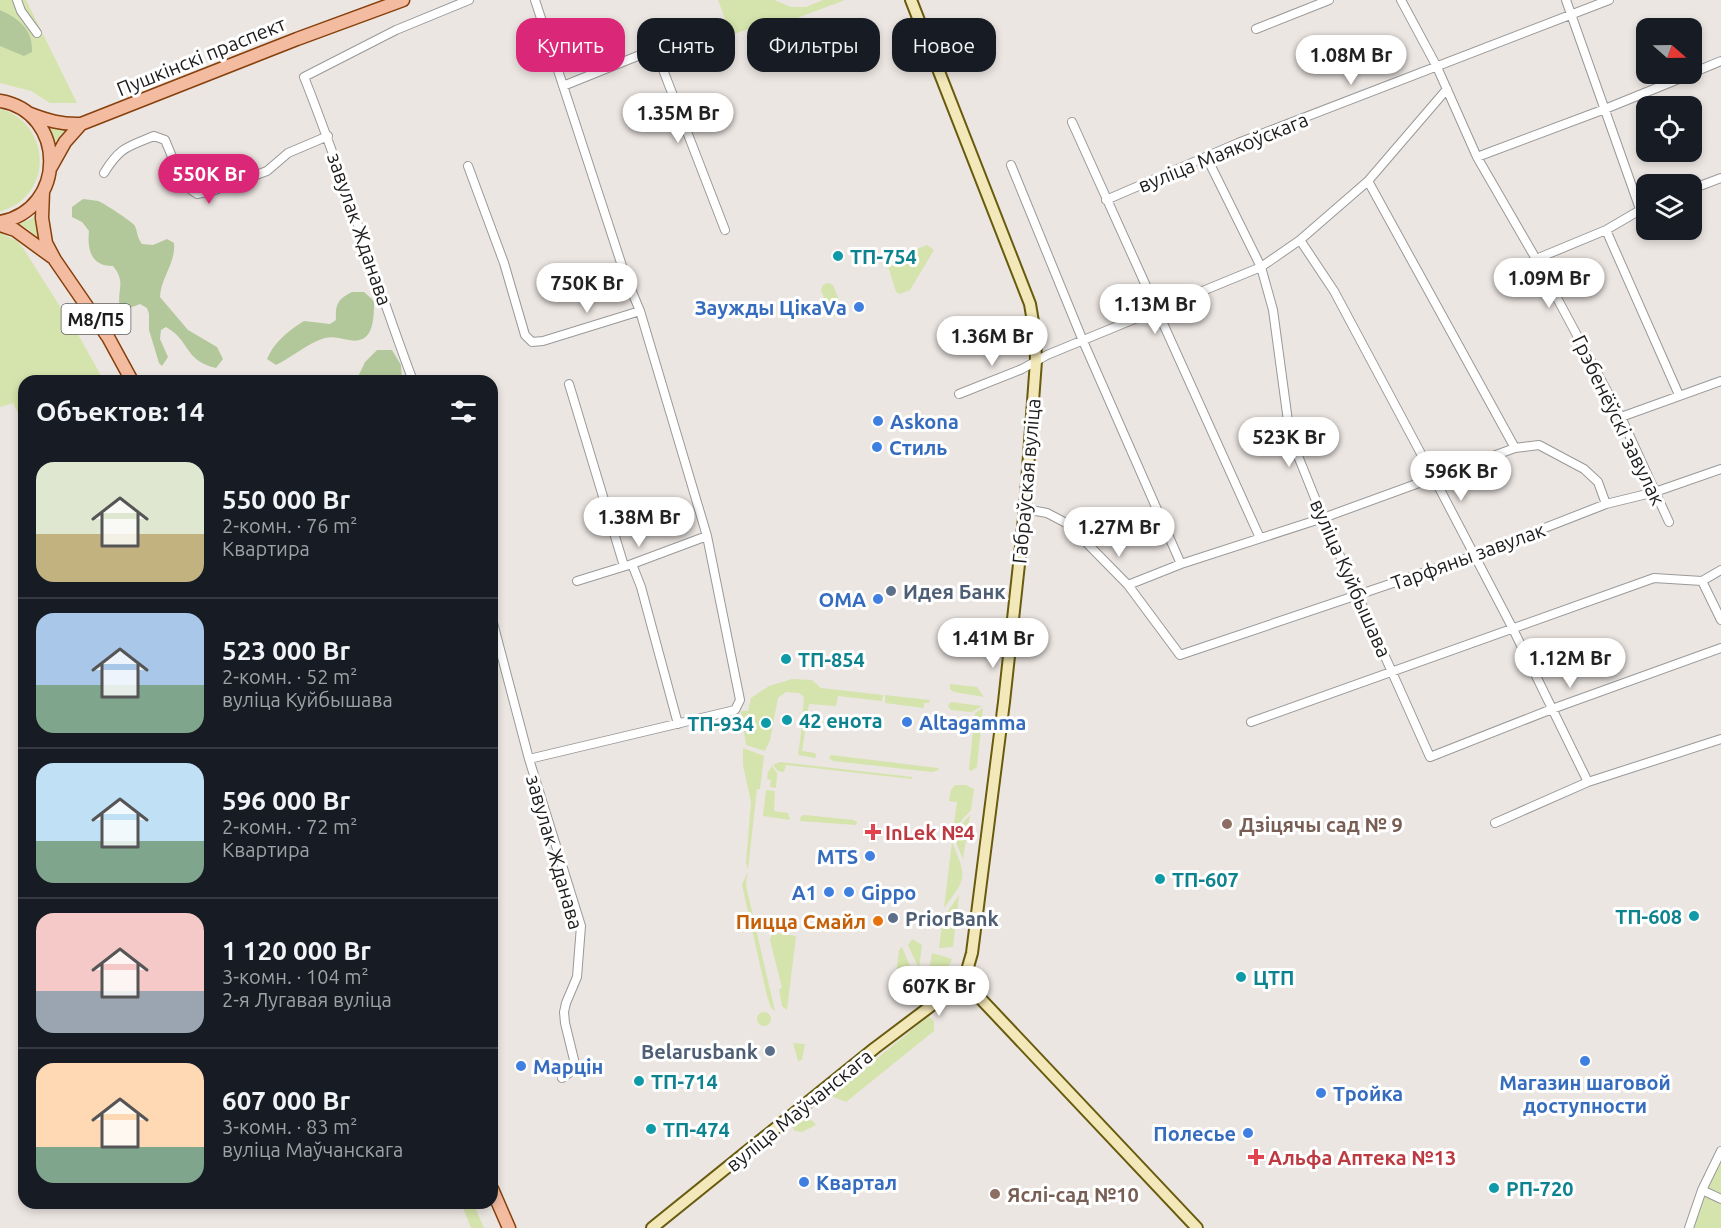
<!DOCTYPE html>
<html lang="ru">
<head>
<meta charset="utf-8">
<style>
  :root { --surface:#171b24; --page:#20242c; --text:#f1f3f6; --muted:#9ea1a6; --line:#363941; --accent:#db2777 }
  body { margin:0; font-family:Ubuntu,sans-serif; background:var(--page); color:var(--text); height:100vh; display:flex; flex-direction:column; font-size:22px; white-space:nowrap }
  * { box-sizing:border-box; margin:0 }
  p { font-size:20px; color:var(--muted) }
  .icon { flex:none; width:33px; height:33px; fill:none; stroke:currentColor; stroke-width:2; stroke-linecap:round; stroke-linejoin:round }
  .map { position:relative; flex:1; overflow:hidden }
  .details { position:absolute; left:18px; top:375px; width:480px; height:834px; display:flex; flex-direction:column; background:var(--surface); border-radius:18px; box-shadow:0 3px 9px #0003 }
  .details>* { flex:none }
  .banner { position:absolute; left:516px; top:18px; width:570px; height:54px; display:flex; gap:12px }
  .needle { width:39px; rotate:110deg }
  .buttons { position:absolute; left:1636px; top:18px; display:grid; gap:12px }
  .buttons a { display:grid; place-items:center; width:66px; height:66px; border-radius:12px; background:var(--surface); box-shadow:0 3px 9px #0003; font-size:30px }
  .price { position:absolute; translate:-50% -51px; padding:0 14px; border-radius:21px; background:#fff; color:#222; font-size:20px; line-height:39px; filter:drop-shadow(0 2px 3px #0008) }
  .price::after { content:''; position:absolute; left:50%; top:36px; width:18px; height:14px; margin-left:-9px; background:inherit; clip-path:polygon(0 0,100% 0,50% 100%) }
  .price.selected { background:var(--accent); color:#fff }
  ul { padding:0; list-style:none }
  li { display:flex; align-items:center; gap:18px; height:150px; padding:0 18px }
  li+li { border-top:2px solid var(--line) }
  li span { display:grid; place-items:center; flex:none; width:168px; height:120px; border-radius:18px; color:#555 }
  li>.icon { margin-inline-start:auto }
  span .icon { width:72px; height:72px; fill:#fffc; stroke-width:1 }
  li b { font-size:26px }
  h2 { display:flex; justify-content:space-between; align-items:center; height:72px; padding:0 18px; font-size:26px }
  .chip { padding:0 21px; border-radius:18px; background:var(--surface); box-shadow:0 3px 9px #0003; font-size:21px; line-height:54px }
  .chip.selected { background:var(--accent); color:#fff }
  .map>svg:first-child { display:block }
  .grass { fill:#d5e3ac }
  .forest { fill:#b3c89a }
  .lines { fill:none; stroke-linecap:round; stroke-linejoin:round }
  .street-casing { stroke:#999; stroke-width:10 }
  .secondary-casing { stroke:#685b0d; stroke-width:14 }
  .primary-casing { stroke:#87400c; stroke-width:15 }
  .street { stroke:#fff; stroke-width:8 }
  .secondary { stroke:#f3e8b9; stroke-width:10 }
  .primary { stroke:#f3bba0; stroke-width:12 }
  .culture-dot { fill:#0f9aa8; stroke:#fff; stroke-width:2 }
  .shop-dot { fill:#3f7fe0; stroke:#fff; stroke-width:2 }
  .service-dot { fill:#5c6f8a; stroke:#fff; stroke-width:2 }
  .education-dot { fill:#8d6e63; stroke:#fff; stroke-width:2 }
  .health-dot { fill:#e0444e; stroke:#fff; stroke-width:2 }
  .food-dot { fill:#e8710a; stroke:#fff; stroke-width:2 }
  .labels { text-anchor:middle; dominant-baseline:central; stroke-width:6; stroke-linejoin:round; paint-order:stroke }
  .shield { fill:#fff; stroke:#606060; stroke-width:1.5 }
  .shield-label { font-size:18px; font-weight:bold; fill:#1c1c1c }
  .street-label { font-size:20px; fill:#1c1c1c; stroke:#fff }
  .culture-label { font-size:20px; font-weight:bold; fill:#0d838f; stroke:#fff; text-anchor:start }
  .shop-label { font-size:20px; font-weight:bold; fill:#366cbe; stroke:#fff; text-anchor:start }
  .service-label { font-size:20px; font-weight:bold; fill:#4e5e75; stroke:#fff; text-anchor:start }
  .education-label { font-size:20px; font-weight:bold; fill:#785e54; stroke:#fff; text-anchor:start }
  .health-label { font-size:20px; font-weight:bold; fill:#be3a42; stroke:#fff; text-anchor:start }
  .food-label { font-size:20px; font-weight:bold; fill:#c56008; stroke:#fff; text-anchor:end }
</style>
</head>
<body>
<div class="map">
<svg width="1721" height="1228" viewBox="0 0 1721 1228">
  <rect width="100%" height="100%" fill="#ece6e2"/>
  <!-- grass -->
  <path class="grass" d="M 0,0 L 26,0 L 77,103 L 50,103 L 31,91 L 0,83 Z
    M 718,0 L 774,0 L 791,7 L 806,7 L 823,0 L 845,0 L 765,30 L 763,24 L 731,35 Z
    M 0,109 C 40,119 53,170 24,198 C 18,205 9,208 0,212 Z
    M 48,126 L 64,129 L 75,126 L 56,150 L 53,136 Z
    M 37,213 L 43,243 L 28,229 L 19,224 L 31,219 Z
    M 0,233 L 17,241 L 23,248 L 80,338 L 104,381 L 24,381 L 24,425 L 13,403 L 0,407 Z
    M 927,245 L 934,250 L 910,290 L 900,294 L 896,292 L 888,266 L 892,259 Z
    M 828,283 L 833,285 L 843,310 L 841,314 L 836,317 L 831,315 L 821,290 L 823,285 Z
    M 792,679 L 812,680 L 821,688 L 883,695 L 882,701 L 838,696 L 836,706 L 809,704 L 806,721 L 802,720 L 804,697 L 799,693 L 786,692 L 778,698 L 770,740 L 765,751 L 746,745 L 741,711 L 748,711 L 751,698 L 769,686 Z
    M 950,684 L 977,687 L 984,697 L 954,692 L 950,689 Z
    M 885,695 L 930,700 L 929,703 L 924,703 L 924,708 L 885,703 Z
    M 951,702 L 982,706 L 972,712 L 951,710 L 948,706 Z
    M 983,708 L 977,767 L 971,771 L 969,769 L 975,713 Z
    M 802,726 L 806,726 L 802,751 L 815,753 L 816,756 L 815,758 L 798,755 Z
    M 743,748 L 764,756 L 760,789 L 757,789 L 746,886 L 775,1011 L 771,1008 L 767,996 L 742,885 L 748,871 L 746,862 L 751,802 L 743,765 Z
    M 831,755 L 938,768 L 939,770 L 932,772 L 833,761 L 829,758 Z
    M 780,762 L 912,777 L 912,779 L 786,765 L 784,772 L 778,771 L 773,765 Z
    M 772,766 L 777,773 L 776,788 L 770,787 L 771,780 L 767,779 L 768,772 Z
    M 955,785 L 966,785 L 974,789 L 971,810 L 953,830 L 957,802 L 949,801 L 951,790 Z
    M 766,790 L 775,791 L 774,811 L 788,813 L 790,820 L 763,816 Z
    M 805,815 L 853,820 L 857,822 L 856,825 L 800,821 L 801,816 Z
    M 970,815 L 963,859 C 952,833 951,836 970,815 Z
    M 952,842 C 967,878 967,877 944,908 Z
    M 959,895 L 953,947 L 939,948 L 943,918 Z
    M 772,932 L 796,936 L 787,1010 L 782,1006 L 779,989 L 782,988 L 770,940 Z
    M 912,939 L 922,945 L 919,969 L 908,945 Z
    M 902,947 L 914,975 L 894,992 L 899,950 Z
    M 932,953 L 952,959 C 949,970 937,977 928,984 L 922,983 L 929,972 Z
    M757 1019a7 7 0 1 1 14 0a7 7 0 1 1-14 0Z
    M 929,1016 L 934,1021 L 934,1031 L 846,1102 L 831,1096 Z
    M 793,1043 L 805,1044 L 802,1060 L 798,1061 Z
    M 807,1118 L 813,1121 L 816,1125 L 802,1132 L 795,1131 L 792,1127 Z
    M 1721,1160 L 1721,1228 L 1692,1228 L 1713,1174 Z
    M 461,1203 L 473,1203 L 484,1228 L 471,1228 Z"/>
  <!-- forest -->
  <path class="forest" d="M 0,10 C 20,19 33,30 32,52 L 24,56 L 0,46 Z
    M 83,199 C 88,200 94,200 98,201 C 102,202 133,222 135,226 C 138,233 136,235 142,244 L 153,245 L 167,239 L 174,243 C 176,263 161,277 160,297 L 188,330 L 217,347 L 223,359 L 216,368 C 183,360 191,341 166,327 L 161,330 L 160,339 L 168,357 L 162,366 L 159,363 L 149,330 L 149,314 L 147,308 L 140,304 L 127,309 L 120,308 C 116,291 127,283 113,266 C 91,266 87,250 89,231 L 82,222 L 72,217 L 72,207 Z
    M 352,292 L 364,292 L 374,301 C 374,319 374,345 349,340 C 341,339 333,336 325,338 C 307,343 293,357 276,365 L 267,359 C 274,342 288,331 304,321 L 330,324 L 336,320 C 335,304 338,299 352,292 Z
    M 377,350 L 392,350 L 401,365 L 402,381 L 356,381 L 365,362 Z"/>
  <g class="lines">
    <!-- street casing -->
    <g class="street-casing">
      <path id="street" d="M 17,0 L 21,11 L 37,33
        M 1401,0 L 1437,67 L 1477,157 L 1536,259 L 1621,417 L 1669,522
        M 1566,0 L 1640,209
        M 1256,29 L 1329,0
        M 1692,73 L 1721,61
        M 563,86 L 655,49 L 725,230
        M 1072,122 L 1260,538
        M 1477,157 L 1605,109 L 1691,74
        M 1207,158 L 1261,267 L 1273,310 L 1290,436 L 1323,518 L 1430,757 L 1552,709 L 1721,648
        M 1011,165 L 1083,341 L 1181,564
        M 468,166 L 504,263 L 525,335 L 532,342 L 543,341 L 640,311
        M 104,173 C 120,147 127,147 154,136 L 165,140 L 184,185 L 197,194 L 212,191 L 267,171 L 288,153 L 328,136
        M 1368,181 L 1515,448
        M 1692,189 L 1721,178
        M 1106,200 L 1238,143 L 1609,0
        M 1606,230 L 1679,395
        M 1300,240 L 1334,291 L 1434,478 L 1513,629 L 1588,782
        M 1536,259 L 1606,230 L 1647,206
        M 413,381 C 375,280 344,177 304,77 L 396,30 L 469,0
        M 569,384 L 624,566
        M 959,394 L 1022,369 L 1047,355 L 1261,267 L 1300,240 L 1368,181 L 1447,89
        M 1621,417 L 1721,381
        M 1025,509 L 1047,513 L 1068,524 L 1128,585 L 1180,655 L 1473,556 L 1606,504 L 1655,492 L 1721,469
        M 632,564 L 641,587 L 678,724
        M 577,581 L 632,564 L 707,536
        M 1702,581 L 1721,620
        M 1128,585 L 1181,564 L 1323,518 L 1515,448 L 1539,445 L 1584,469 L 1598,482 L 1606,504
        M 492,619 L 529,759 L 581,926 L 577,977 L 566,1003 L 564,1012 L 565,1023 L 576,1068 L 562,1078
        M 1251,722 L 1654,578 L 1702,581 L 1721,570
        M 529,759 L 735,710 L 740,700 L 707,536 L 640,311 L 625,275 L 535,0
        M 1495,823 L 1588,782 L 1721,739
        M 1702,1190 L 1721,1199
        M 1689,1228 L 1702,1190 L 1721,1151"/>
    </g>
    <!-- secondary casing -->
    <g class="secondary-casing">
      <path id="secondary" d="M 911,0 L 1030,304 L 1035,334 L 1036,361 L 1025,509 L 1004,702 L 972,953 L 964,981
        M 652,1228 L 875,1048 L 964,981 L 1197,1228"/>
    </g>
    <!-- primary casing -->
    <g class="primary-casing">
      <path id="primary" d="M 0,101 C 67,112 67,210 0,222
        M 28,113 C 46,120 62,125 81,124 L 297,39 L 403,0
        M 51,167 L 65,142 L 81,124
        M 43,191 L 42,218 L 46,243 L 55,260 L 108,337 L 132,381
        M 0,225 L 15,230 L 52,257
        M 492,1189 L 509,1228"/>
    </g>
    <!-- street -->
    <use href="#street" class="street"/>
    <!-- secondary -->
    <use href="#secondary" class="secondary"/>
    <!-- primary -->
    <use href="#primary" class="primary"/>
  </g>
  <!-- markers -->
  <g class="culture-dot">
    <circle cx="838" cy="256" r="6"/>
    <circle cx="786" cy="659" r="6"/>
    <circle cx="787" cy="720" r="6"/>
    <circle cx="766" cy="723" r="6"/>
    <circle cx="1160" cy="879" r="6"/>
    <circle cx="1694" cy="916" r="6"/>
    <circle cx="1241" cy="977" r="6"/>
    <circle cx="639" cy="1081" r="6"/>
    <circle cx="651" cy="1129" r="6"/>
    <circle cx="1494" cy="1188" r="6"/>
  </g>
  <g class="shop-dot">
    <circle cx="859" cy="307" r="6"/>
    <circle cx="878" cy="421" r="6"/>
    <circle cx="877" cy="447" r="6"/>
    <circle cx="878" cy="599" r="6"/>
    <circle cx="907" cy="722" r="6"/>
    <circle cx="870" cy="856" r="6"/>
    <circle cx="829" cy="892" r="6"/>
    <circle cx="849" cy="892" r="6"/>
    <circle cx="1585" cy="1061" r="6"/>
    <circle cx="521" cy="1066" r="6"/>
    <circle cx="1321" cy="1093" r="6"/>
    <circle cx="1248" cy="1133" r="6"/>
    <circle cx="804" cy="1182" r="6"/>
  </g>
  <g class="service-dot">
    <circle cx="891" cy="591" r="6"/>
    <circle cx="893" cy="918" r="6"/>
    <circle cx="770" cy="1051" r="6"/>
  </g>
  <g class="education-dot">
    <circle cx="1227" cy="824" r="6"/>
    <circle cx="995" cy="1194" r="6"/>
  </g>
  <g class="health-dot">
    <path d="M870 823h6v6h6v6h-6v6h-6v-6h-6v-6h6z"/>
    <path d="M1253 1148h6v6h6v6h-6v6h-6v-6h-6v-6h6z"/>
  </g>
  <circle class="food-dot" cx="878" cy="921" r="6"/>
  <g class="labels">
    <!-- shield labels -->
    <rect class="shield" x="61.5" y="304" width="69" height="30" rx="4.5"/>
    <g class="shield-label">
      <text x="96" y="319">М8/П5</text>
    </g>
    <!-- street labels -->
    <g class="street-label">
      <text transform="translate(201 56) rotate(-22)">Пушкінскі праспект</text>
      <text transform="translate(1223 152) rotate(-22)">вуліца Маякоўскага</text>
      <text transform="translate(360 229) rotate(71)">завулак Жданава</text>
      <text transform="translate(1619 420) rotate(64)">Грэбенёўскі завулак</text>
      <text transform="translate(1026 481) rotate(-85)">Габраўская вуліца</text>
      <text transform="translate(1468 556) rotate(-20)">Тарфяны завулак</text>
      <text transform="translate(1351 578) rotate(66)">вуліца Куйбышава</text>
      <text transform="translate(555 852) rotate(74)">завулак Жданава</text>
      <text transform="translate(799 1110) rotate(-39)">вуліца Маўчанскага</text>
    </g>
    <!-- culture labels -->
    <g class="culture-label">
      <text x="850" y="256">ТП-754</text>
      <text x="798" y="659">ТП-854</text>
      <text x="799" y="720">42 енота</text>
      <text x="754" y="723" text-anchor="end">ТП-934</text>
      <text x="1172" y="879">ТП-607</text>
      <text x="1682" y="916" text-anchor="end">ТП-608</text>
      <text x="1253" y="977">ЦТП</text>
      <text x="651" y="1081">ТП-714</text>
      <text x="663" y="1129">ТП-474</text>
      <text x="1506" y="1188">РП-720</text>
    </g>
    <!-- shop labels -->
    <g class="shop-label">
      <text x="847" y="307" text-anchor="end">Заужды ЦікаVа</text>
      <text x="890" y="421">Askona</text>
      <text x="889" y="447">Стиль</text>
      <text x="866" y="599" text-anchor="end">ОМА</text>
      <text x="919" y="722">Altagamma</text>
      <text x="858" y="856" text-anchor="end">MTS</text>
      <text x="817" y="892" text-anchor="end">A1</text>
      <text x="861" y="892">Gippo</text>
      <text x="533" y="1066">Марцін</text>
      <text x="1585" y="1082" text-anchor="middle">Магазин шаговой<tspan x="1585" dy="23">доступности</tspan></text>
      <text x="1333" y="1093">Тройка</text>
      <text x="1236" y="1133" text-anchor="end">Полесье</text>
      <text x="816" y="1182">Квартал</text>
    </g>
    <!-- service labels -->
    <g class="service-label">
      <text x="903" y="591">Идея Банк</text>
      <text x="905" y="918">PriorBank</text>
      <text x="758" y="1051" text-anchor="end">Belarusbank</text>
    </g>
    <!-- education labels -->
    <g class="education-label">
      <text x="1239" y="824">Дзіцячы сад № 9</text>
      <text x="1007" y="1194">Яслі-сад №10</text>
    </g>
    <!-- health labels -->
    <g class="health-label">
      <text x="885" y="832">InLek №4</text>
      <text x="1268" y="1157">Альфа Аптека №13</text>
    </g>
    <!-- food labels -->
    <g class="food-label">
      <text x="866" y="921">Пицца Смайл</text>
    </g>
  </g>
</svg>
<div class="buttons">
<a><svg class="needle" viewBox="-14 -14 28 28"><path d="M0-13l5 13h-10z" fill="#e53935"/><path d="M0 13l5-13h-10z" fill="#9ea1a6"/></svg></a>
<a><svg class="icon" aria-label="locate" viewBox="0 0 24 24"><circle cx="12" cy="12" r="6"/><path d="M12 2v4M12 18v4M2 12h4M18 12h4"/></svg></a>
<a><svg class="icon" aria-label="layers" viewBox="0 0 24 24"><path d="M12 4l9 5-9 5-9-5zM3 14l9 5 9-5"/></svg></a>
</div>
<b class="price" style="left:1351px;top:86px">1.08M Br</b>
<b class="price" style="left:678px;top:144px">1.35M Br</b>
<b class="price selected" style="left:209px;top:205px">550K Br</b>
<b class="price" style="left:1549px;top:309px">1.09M Br</b>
<b class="price" style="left:587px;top:314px">750K Br</b>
<b class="price" style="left:1155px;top:335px">1.13M Br</b>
<b class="price" style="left:992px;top:367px">1.36M Br</b>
<b class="price" style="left:1289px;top:468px">523K Br</b>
<b class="price" style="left:1461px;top:502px">596K Br</b>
<b class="price" style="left:639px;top:548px">1.38M Br</b>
<b class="price" style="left:1119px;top:558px">1.27M Br</b>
<b class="price" style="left:993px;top:669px">1.41M Br</b>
<b class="price" style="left:1570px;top:689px">1.12M Br</b>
<b class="price" style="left:939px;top:1017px">607K Br</b>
<div class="banner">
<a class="chip selected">Купить</a>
<a class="chip">Снять</a>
<a class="chip">Фильтры</a>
<a class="chip">Новое</a>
</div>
<section class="details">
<h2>Объектов: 14<svg class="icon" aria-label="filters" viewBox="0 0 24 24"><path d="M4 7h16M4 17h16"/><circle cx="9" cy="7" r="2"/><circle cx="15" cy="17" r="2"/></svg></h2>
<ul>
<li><span style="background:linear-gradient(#dfe7d0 60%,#c2b280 0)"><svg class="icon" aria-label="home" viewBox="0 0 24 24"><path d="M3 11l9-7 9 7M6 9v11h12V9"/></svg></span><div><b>550 000 Br</b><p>2-комн. · 76 m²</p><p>Квартира</p></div></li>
<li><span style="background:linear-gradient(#a9c7e8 60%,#7fa58c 0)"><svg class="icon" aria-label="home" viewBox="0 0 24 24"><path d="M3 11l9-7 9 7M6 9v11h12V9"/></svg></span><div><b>523 000 Br</b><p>2-комн. · 52 m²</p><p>вуліца Куйбышава</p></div></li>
<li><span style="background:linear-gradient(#bfe0f5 65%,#7fa58c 0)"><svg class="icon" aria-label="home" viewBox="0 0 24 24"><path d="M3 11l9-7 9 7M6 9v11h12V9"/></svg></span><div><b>596 000 Br</b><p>2-комн. · 72 m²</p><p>Квартира</p></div></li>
<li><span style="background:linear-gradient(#f6c9c9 65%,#9aa5b1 0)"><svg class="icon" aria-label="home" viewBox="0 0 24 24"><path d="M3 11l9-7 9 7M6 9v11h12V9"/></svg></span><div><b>1 120 000 Br</b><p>3-комн. · 104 m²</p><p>2-я Лугавая вуліца</p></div></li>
<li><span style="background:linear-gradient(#ffd9b3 70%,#7fa58c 0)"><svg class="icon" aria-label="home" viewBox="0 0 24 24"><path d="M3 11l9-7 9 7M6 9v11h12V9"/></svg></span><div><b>607 000 Br</b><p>3-комн. · 83 m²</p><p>вуліца Маўчанскага</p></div></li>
</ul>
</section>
</div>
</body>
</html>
